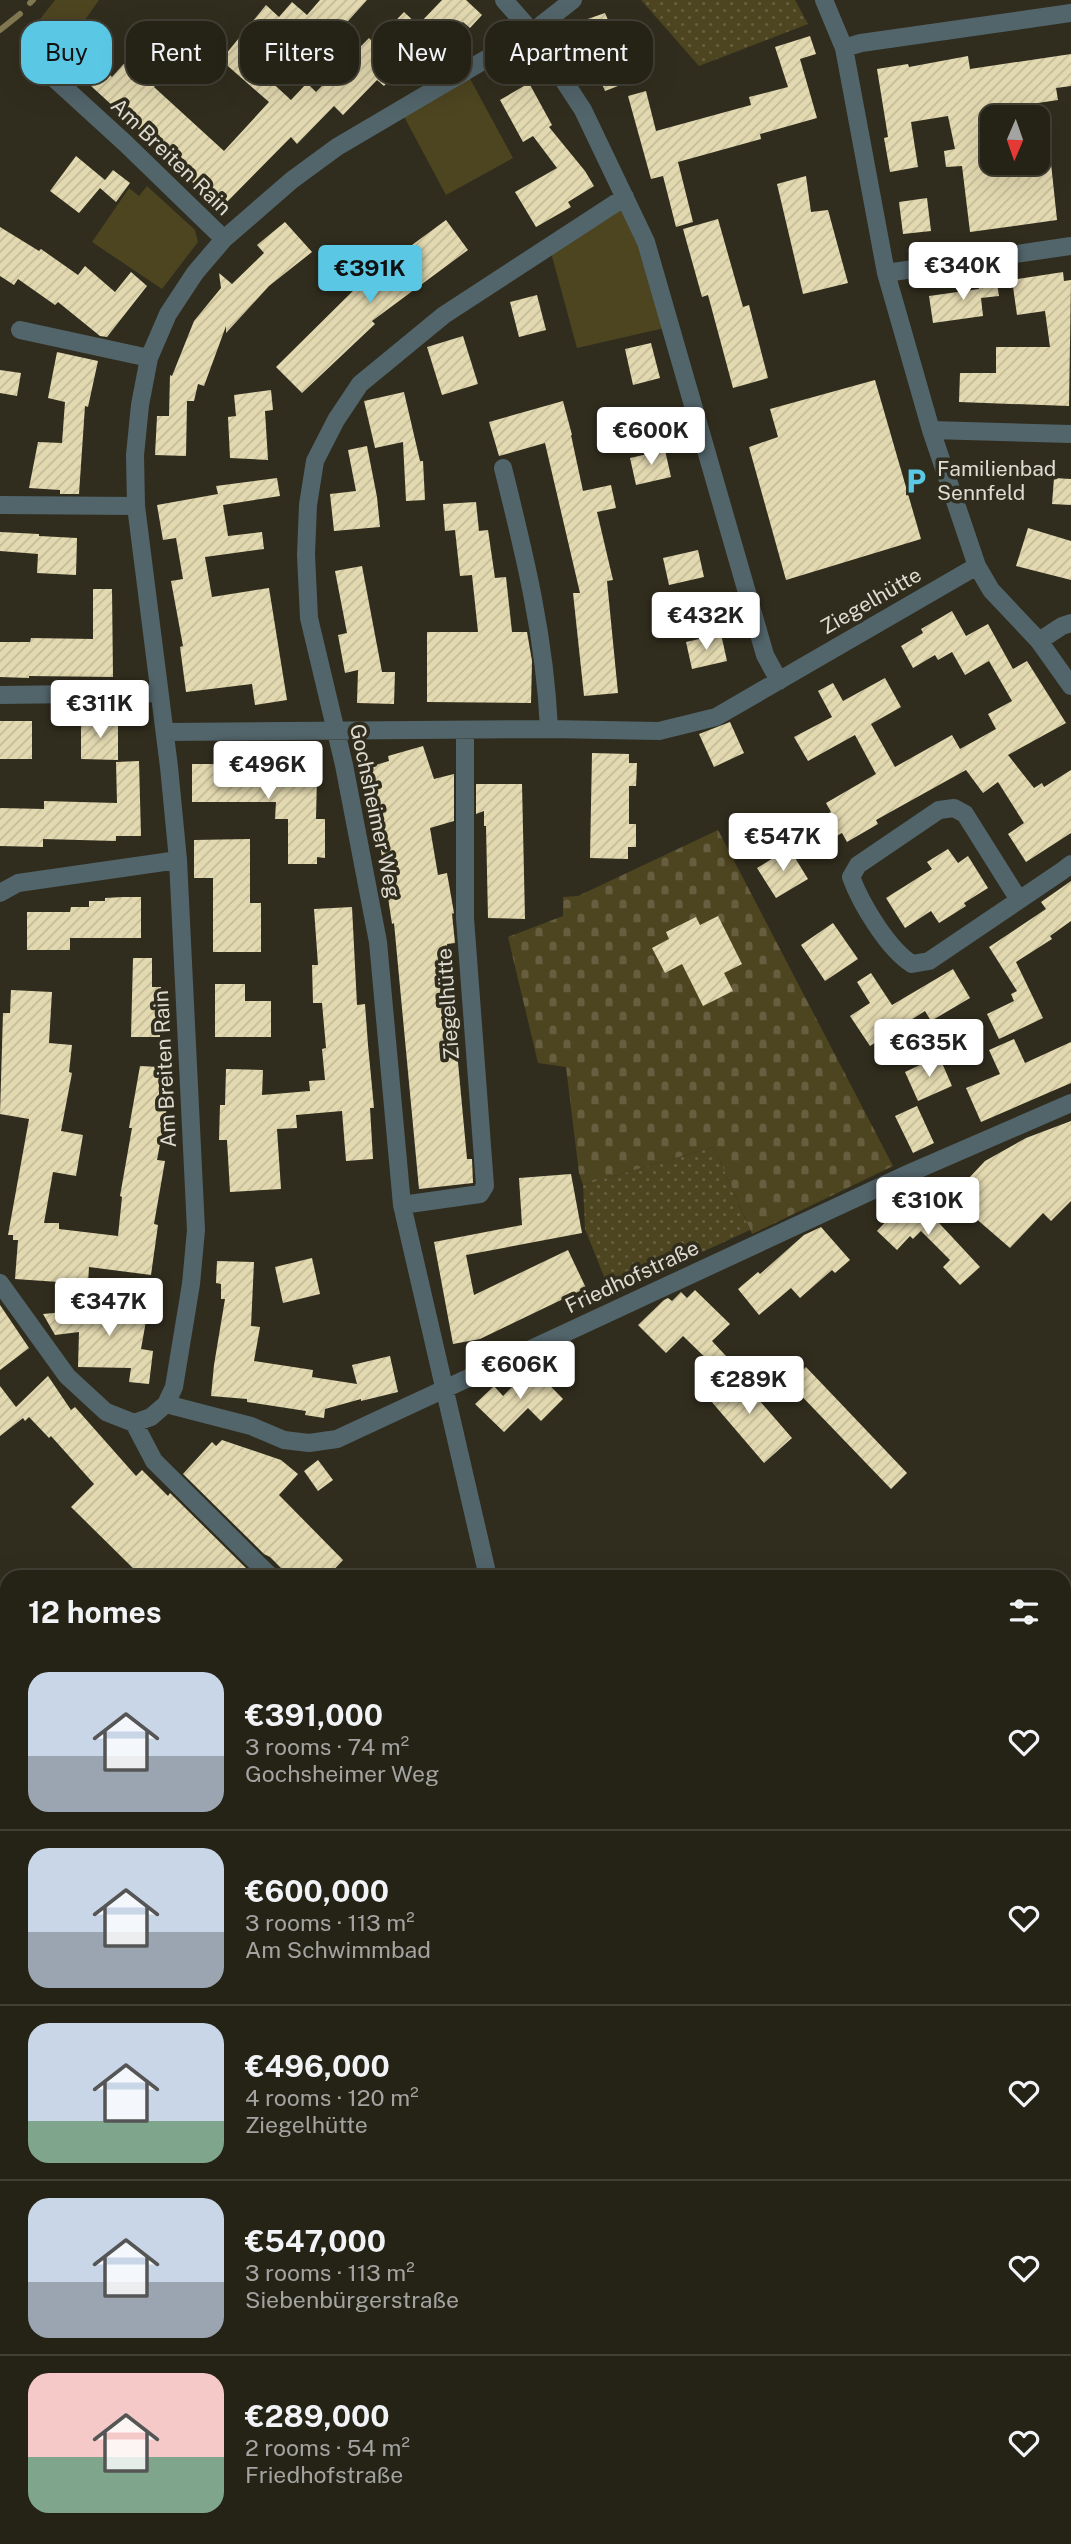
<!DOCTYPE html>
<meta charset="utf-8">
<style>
:root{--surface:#252216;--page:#312f23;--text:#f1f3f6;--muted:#a3a4a1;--line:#423f35;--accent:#5ac8e5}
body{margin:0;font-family:"Public Sans",sans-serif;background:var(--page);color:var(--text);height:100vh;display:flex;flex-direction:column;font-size:26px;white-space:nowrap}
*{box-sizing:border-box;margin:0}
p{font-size:23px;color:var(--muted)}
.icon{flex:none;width:38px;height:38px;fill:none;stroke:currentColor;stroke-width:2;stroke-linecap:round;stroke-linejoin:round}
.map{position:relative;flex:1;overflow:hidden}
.side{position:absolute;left:0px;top:1570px;width:1071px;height:975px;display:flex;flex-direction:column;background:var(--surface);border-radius:21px 21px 0 0;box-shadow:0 7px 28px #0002,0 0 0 2px var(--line)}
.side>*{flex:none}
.banner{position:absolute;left:21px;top:21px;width:700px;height:63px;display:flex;gap:14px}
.needle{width:46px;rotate:182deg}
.tools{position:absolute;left:980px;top:105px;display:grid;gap:14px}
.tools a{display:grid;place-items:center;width:70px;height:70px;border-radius:14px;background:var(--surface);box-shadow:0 7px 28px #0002,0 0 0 2px var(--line);font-size:35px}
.price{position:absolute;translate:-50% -60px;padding:0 16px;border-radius:7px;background:#fff;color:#222;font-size:23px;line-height:46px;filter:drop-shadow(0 2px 4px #0008)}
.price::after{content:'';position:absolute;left:50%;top:42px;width:21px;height:16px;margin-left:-10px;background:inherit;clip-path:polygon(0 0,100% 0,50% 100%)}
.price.on{background:var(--accent);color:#111}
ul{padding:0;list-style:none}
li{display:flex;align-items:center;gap:21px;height:175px;padding:0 28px}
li+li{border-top:2px solid var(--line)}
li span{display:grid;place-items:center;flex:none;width:196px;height:140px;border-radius:21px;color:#555}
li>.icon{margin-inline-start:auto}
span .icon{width:84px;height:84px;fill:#fffc;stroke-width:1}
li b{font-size:30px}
h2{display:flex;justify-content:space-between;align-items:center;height:84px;padding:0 28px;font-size:30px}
.chip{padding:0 24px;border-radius:21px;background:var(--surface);box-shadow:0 7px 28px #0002,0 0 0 2px var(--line);font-size:24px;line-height:63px}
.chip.on{background:var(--accent);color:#111}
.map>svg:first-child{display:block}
.green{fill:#4d4420}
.cemetery{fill:url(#cemetery-stones)}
.park{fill:url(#park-dots)}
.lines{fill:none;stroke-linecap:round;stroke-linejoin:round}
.stream{stroke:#817751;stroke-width:6}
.building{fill:url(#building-hatch)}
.minor{stroke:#52656b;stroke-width:18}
.labels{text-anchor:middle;stroke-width:7;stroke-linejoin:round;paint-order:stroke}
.street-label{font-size:21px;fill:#dedbd1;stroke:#312d1e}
.poi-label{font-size:21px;fill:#dedbd1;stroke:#312d1e;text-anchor:start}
</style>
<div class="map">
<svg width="1071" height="2544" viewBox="0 0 1071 2544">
<defs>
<pattern id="cemetery-stones" width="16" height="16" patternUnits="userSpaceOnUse" patternTransform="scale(1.75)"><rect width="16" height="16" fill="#4d4420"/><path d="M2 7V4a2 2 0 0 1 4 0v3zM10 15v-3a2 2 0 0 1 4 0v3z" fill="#665e3f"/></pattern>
<pattern id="park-dots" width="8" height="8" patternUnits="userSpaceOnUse" patternTransform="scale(1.75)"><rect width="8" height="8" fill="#4d4420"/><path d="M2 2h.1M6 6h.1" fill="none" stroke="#665e3f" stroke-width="1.8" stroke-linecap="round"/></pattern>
<pattern id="building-hatch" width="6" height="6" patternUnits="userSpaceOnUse" patternTransform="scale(1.75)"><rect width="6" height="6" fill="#e3d9b0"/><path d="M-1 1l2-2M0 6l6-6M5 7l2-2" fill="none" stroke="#c3bb99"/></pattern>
</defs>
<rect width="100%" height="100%" fill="#312d1e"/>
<!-- green -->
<path class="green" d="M55,0H99L56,61L37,23Z
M468,75L513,158L446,195L401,111Z
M147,186L195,230L198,242L162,289L92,242L129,188L139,196Z
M624,201L669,327L577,348L550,249Z"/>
<!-- cemetery -->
<path class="cemetery" d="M718,830L893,1166L752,1234L714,1147L583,1185L579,1173L566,1067L538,1063L508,937L563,916V897L578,896Z"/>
<!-- park -->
<path class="park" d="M641,0H795L808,24L699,66Z
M714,1147L750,1230L611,1294L585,1229L583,1185Z"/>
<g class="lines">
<!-- stream -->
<path class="stream" d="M30,3L33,0
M0,30L20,14
M0,2447L7,2469
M29,2538L31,2544"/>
</g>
<!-- building -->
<path class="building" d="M320,0H367L340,30L333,23L325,32L316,24L267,78L291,100L307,83L316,92L369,38L374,43L404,12L418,25L442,0H466L482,15L470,28L463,22L429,59L418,49L384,86L377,80L343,115L334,106L297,144L291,137L221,208L179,170L181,168L80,76L94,60L112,77L130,57L133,59L157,32L183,56L154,87L224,151L269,102L221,60L266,5L279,17L292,2L307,15Z
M605,13L634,80L605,91L576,23Z
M810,36L816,54L800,59L817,118L760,134L761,139L678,162L693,222L676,227L663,176L651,179L628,96L646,91L656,131L751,105L749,97L788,87L775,47Z
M1071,54V86L1056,88L1058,100L1005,108L1007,117H992V163H1051L1057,220L970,232L962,166L946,167L944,151L955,149L948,116L911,122L918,167L890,172L884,138L888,137L877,69L908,64L909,67L968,56L970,69Z
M529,83L552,125L549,127L585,171L594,186L568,202L571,207L536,227L515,192L557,168L533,136L523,142L500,100Z
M76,156L105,180L113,170L130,183L116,202L100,188L79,213L50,191Z
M806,176L811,212L828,210L848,283L803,294L777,184Z
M927,198L931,231L903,234L899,202Z
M718,219L743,307L749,305L768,378L733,388L708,295L702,297L683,229Z
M446,220L468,250L372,321L375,324L302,393L276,367L363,281Z
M285,222L312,252L269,286L226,333V326L204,386L198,384L194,401H187L186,456L155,455L157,416H169L170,375L172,376L194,321L221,288L219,273L232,284L264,253L257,245Z
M0,227L39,251L41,249L78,275L85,266L115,292L131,272L147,286L107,337L100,336L58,302L55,305L18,279L14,285L0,276Z
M1063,272L1064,281L1071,280L1069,406L959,402L960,373H996V347H1050L1045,311L1017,315L1012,280Z
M996,277L999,296L981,298L983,316L933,323L929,296L979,289L978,279Z
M537,295L546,330L519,337L510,302Z
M463,336L478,384L442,395L427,347Z
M651,343L660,378L633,385L625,349Z
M57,352L98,361L88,407L85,406L79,494H60V490L29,488L38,442L62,443L65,402L48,398Z
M0,370L21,373L17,396L0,393Z
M875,380L921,539L786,580L749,447L778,437L770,409Z
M271,390L273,410L265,411L268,460L230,458L228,417L236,416L234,395Z
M404,392L420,461H423L425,500L406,501L403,442L375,448L364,401Z
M563,401L572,435H571L583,491L611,485L616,508L597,512L613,580L607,581L618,693L584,696L573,593H580L545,443L499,456L489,422Z
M367,446L377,497L380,527L334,531L330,494L356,491L348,450Z
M665,450L671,477L636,485L630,458Z
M277,478L280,496L223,505L228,536L262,532L264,549L205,557L212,597L269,588L287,700L255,705L252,684L186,692L180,647L183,646L171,581L183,579L176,538L163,540L157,505L218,494L216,486Z
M1054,478L1071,479V505L1052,504Z
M476,502L479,531L488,530L495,578L506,577L512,632H527L532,661L531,703L427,702V632H478L472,575L460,576L455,530L445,531L443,504Z
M1028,528L1071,541V580L1016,566Z
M0,532L39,534V536L77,538L76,575L37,573L38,554L0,551Z
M698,550L704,577L669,585L663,558Z
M362,566L382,672H395L394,704L357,703L358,670L345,673L338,635L347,633L335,571Z
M93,589H112L113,677L29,676V678L0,677V642H30L31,638L93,639Z
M952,611L966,636L988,624L1013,669L1027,661L1066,723L1008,755L1034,788L1042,783L1044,787L1071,770V833L1026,862L1008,834L1024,823L998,782L983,793L966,770L876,820L878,824L847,842L842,833L811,850L799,829L831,812L826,803L876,774L855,735L808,761L794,737L832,717L818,691L833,683L843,701L885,678L901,707L871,724L895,767L952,735L960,749L996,729L988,714L1012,701L989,661L965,675L952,652L938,660L935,655L913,668L901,646L923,633L921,629Z
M721,634L727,661L692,669L686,642Z
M0,721H32V759H0Z
M81,721H118V760L81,759Z
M730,722L744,753L714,767L699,734Z
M423,746L434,779L454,774V821L430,828L438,875L447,873L454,913L452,914L455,943L447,944L467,1159H472L473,1183L419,1189L394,923L392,924L380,844L359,780L372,775L369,767L389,761L388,756Z
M592,753L629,754V763H637L636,786H629V824H636V847H628V859L590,858Z
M139,761L141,836H116V841L43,839V847L0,846V808L44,809V801L117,803L116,762Z
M256,761H276V776H317L316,819H325V858L317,857V864H288V819H275L276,802H192V764H256Z
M476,784H522L525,919L488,918L486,826H484V811L476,814Z
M250,839V903H261V952H213V878H194V840Z
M789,848L808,879L776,898L757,868Z
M948,849L958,863L968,856L988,888L964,903L966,906L939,923L931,911L905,928L886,898L932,869L927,862Z
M1071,881V921L1050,936L1052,939L1016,962L1043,1018L999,1039L987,1014L1014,1001L1011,994L1017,991L989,947L1046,909L1041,902Z
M123,897H141V938H70V950H27V912H70L71,907H89V901H105V898Z
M352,907L357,1005L365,1004L368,1045L374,1108H370L373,1159L346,1161L342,1111L296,1115L297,1128L277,1129L281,1189L230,1192L227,1140H219L220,1105H225L226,1069L263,1070L262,1095L310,1091L309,1081L325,1080L322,1049L326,1048L322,1003H313L312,965H318L314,909Z
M718,916L742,964L724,973L733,991L703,1006L682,964L665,973L652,948L669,939L666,932L696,917L700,925Z
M833,923L858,959L825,981L801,945Z
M133,958H152V987H161L160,1037H131Z
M953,969L970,998L931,1021L925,1011L870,1046L850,1016L870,1003L857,982L871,973L892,1005Z
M215,984H245V1001H271V1037H215Z
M11,990L52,992L49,1043L72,1045L69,1072L72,1073L61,1131L83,1135L76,1176L53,1172L44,1223H59V1229L118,1236L122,1197L120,1196L132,1128H129L140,1066L159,1067V1095L169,1097L157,1160L165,1161L154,1224L158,1225L151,1275L89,1267L88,1284L15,1279L18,1240H13V1235H8L29,1119L0,1114L3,1013H10Z
M1014,1039L1025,1063L1071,1042V1083L981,1122L966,1088L1000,1074L989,1050Z
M939,1056L952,1086L918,1101L905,1072Z
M917,1106L934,1143L913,1153L895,1116Z
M1071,1121V1201L1051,1221L1043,1213L1010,1248L951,1197L985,1161L1026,1138Z
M571,1174L582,1233L466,1255L474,1295L568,1250L586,1288L480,1339L453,1344L434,1242L522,1225L519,1178Z
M912,1194L980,1267L960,1285L943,1267L950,1260L921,1231L913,1239L910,1236L897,1250L877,1231Z
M821,1227L850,1260L835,1273L832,1270L800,1298L791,1288L759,1315L738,1289L758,1272L760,1274L804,1235Z
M312,1258L320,1294L283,1303L275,1267Z
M217,1261L254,1262L251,1326L260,1327L254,1361L313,1370L312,1377L357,1384L352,1365L390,1356L398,1392L361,1401V1399L325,1409L324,1418L305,1415L306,1411L247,1402V1399L211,1396L214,1365L225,1299H221V1284L216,1283Z
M695,1290L730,1324L712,1341L726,1356L715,1367L683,1336L666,1353L638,1325L664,1300L668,1298L672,1301L681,1292L687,1298Z
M149,1304L141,1349L153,1351L149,1384L129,1382L131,1368L78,1367L79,1332L55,1335L43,1314Z
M0,1305L29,1348L0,1370Z
M532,1367L563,1399L541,1421L528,1408L504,1432L475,1404L494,1386L503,1396Z
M806,1367L907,1473L891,1489L789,1383Z
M733,1370L792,1438L764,1463L705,1394Z
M48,1376L71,1410L75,1407L136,1476L142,1470L168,1496L170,1493L248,1570L242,1577H142L71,1507L94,1484L51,1436L49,1438L29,1417L25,1421L23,1418L0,1436V1386L16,1407Z
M222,1440L281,1460L298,1474L279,1495L343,1560L327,1577H290L270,1557L264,1554L183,1474L212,1442L216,1446Z
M318,1460L333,1480L318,1491L304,1471Z"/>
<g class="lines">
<!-- minor -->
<path class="minor" d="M504,0L532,32L583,110L646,242L765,655L779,681
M824,0L844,48L886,273L931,430L977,566L991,590L1039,641L1071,686
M844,48L861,43L1071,13
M56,80L125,143L224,239
M886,273L1071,246
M20,330L149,358
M931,430L1071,434
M503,468C525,556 545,638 549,729
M0,505L136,506
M1039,641L1062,626L1071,623
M0,695L159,693
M165,732L549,729L659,731L716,717L977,566
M0,893L18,883L178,860
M1019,900L965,814L954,808L939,810L858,865L851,877C861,904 888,949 912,964L929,961L1062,871L1071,864
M402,1205L480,1194L485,1186L465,918V730
M0,1283L67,1376L106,1412L134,1423L154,1461L271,1577
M166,1404L251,1426L284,1440L309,1443L337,1439L912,1172L1071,1103
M134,1423L151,1417L166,1404L174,1387L191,1284L196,1230L178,860L169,767L136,506L135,455L140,405L149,358L168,314L195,273L224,239L292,180L337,147L532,32L573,0
M488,1577L402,1205L378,942L344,765L309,618L306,555L308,505L315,461L336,420L360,384L444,315L625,197
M0,1613L7,1617
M1064,1846L1071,1841
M1064,2014L1071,2024
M0,2093L7,2091
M1064,2423L1071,2425"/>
</g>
<!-- icons -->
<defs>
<g id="parking-bare" transform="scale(2.1)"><path d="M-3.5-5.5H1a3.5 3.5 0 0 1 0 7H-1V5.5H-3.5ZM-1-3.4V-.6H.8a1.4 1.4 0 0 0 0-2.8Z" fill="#5ac8e5" stroke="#312d1e" stroke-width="2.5" paint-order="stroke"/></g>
</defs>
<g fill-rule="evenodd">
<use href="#parking-bare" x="916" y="481"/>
</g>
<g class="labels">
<!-- street labels -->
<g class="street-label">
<text transform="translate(171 157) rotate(44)" y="7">Am Breiten Rain</text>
<text transform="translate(871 601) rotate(-30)" y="7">Ziegelhütte</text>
<text transform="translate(375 811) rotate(78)" y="7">Gochsheimer Weg</text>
<text transform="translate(448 1004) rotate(-94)" y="7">Ziegelhütte</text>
<text transform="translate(165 1069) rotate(-93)" y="7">Am Breiten Rain</text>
<text transform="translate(632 1277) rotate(-25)" y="7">Friedhofstraße</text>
</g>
<!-- poi labels -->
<g class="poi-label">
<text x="937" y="476">Familienbad<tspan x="937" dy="24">Sennfeld</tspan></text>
</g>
</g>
</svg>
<div class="tools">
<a><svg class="needle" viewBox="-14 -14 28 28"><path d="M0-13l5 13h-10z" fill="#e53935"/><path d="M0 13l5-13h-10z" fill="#a3a4a1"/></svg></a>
</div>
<b class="price" style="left:963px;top:302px">€340K</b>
<b class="price on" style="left:370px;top:305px">€391K</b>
<b class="price" style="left:651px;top:467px">€600K</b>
<b class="price" style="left:706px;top:652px">€432K</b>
<b class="price" style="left:100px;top:740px">€311K</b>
<b class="price" style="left:268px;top:801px">€496K</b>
<b class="price" style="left:783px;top:873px">€547K</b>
<b class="price" style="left:929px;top:1079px">€635K</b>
<b class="price" style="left:928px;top:1237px">€310K</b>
<b class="price" style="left:109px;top:1338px">€347K</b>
<b class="price" style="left:520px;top:1401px">€606K</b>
<b class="price" style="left:749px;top:1416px">€289K</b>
<div class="banner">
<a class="chip on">Buy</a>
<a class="chip">Rent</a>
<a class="chip">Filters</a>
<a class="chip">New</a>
<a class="chip">Apartment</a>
</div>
<section class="side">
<h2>12 homes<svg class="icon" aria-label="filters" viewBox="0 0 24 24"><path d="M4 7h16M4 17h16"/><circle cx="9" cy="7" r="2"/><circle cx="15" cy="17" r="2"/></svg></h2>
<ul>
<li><span style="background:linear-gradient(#c9d6e8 60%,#9aa5b1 0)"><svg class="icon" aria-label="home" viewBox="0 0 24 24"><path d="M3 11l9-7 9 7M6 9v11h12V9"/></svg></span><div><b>€391,000</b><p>3 rooms · 74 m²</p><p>Gochsheimer Weg</p></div><svg class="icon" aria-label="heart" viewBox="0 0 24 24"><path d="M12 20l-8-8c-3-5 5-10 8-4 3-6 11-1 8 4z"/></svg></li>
<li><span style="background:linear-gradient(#c9d6e8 60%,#9aa5b1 0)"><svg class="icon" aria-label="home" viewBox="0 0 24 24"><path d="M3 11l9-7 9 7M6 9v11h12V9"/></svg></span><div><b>€600,000</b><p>3 rooms · 113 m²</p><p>Am Schwimmbad</p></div><svg class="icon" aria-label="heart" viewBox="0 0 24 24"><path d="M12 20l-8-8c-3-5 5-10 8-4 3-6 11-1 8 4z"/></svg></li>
<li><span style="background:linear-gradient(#c9d6e8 70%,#7fa58c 0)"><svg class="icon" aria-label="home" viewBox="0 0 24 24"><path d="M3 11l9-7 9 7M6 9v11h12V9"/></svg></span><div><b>€496,000</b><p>4 rooms · 120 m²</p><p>Ziegelhütte</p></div><svg class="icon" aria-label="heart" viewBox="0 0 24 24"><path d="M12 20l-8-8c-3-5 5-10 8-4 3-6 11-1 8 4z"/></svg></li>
<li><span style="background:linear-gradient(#c9d6e8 60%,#9aa5b1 0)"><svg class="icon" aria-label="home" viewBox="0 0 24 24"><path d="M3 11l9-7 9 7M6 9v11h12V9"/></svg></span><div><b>€547,000</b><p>3 rooms · 113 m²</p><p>Siebenbürgerstraße</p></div><svg class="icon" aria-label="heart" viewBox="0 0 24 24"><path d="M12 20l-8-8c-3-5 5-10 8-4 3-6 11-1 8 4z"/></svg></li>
<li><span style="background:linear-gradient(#f6c9c9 60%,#7fa58c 0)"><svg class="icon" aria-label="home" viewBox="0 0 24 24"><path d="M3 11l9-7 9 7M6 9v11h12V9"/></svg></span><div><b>€289,000</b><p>2 rooms · 54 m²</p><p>Friedhofstraße</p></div><svg class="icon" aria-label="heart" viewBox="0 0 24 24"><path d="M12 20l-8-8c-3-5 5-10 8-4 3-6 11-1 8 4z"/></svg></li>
</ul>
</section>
</div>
